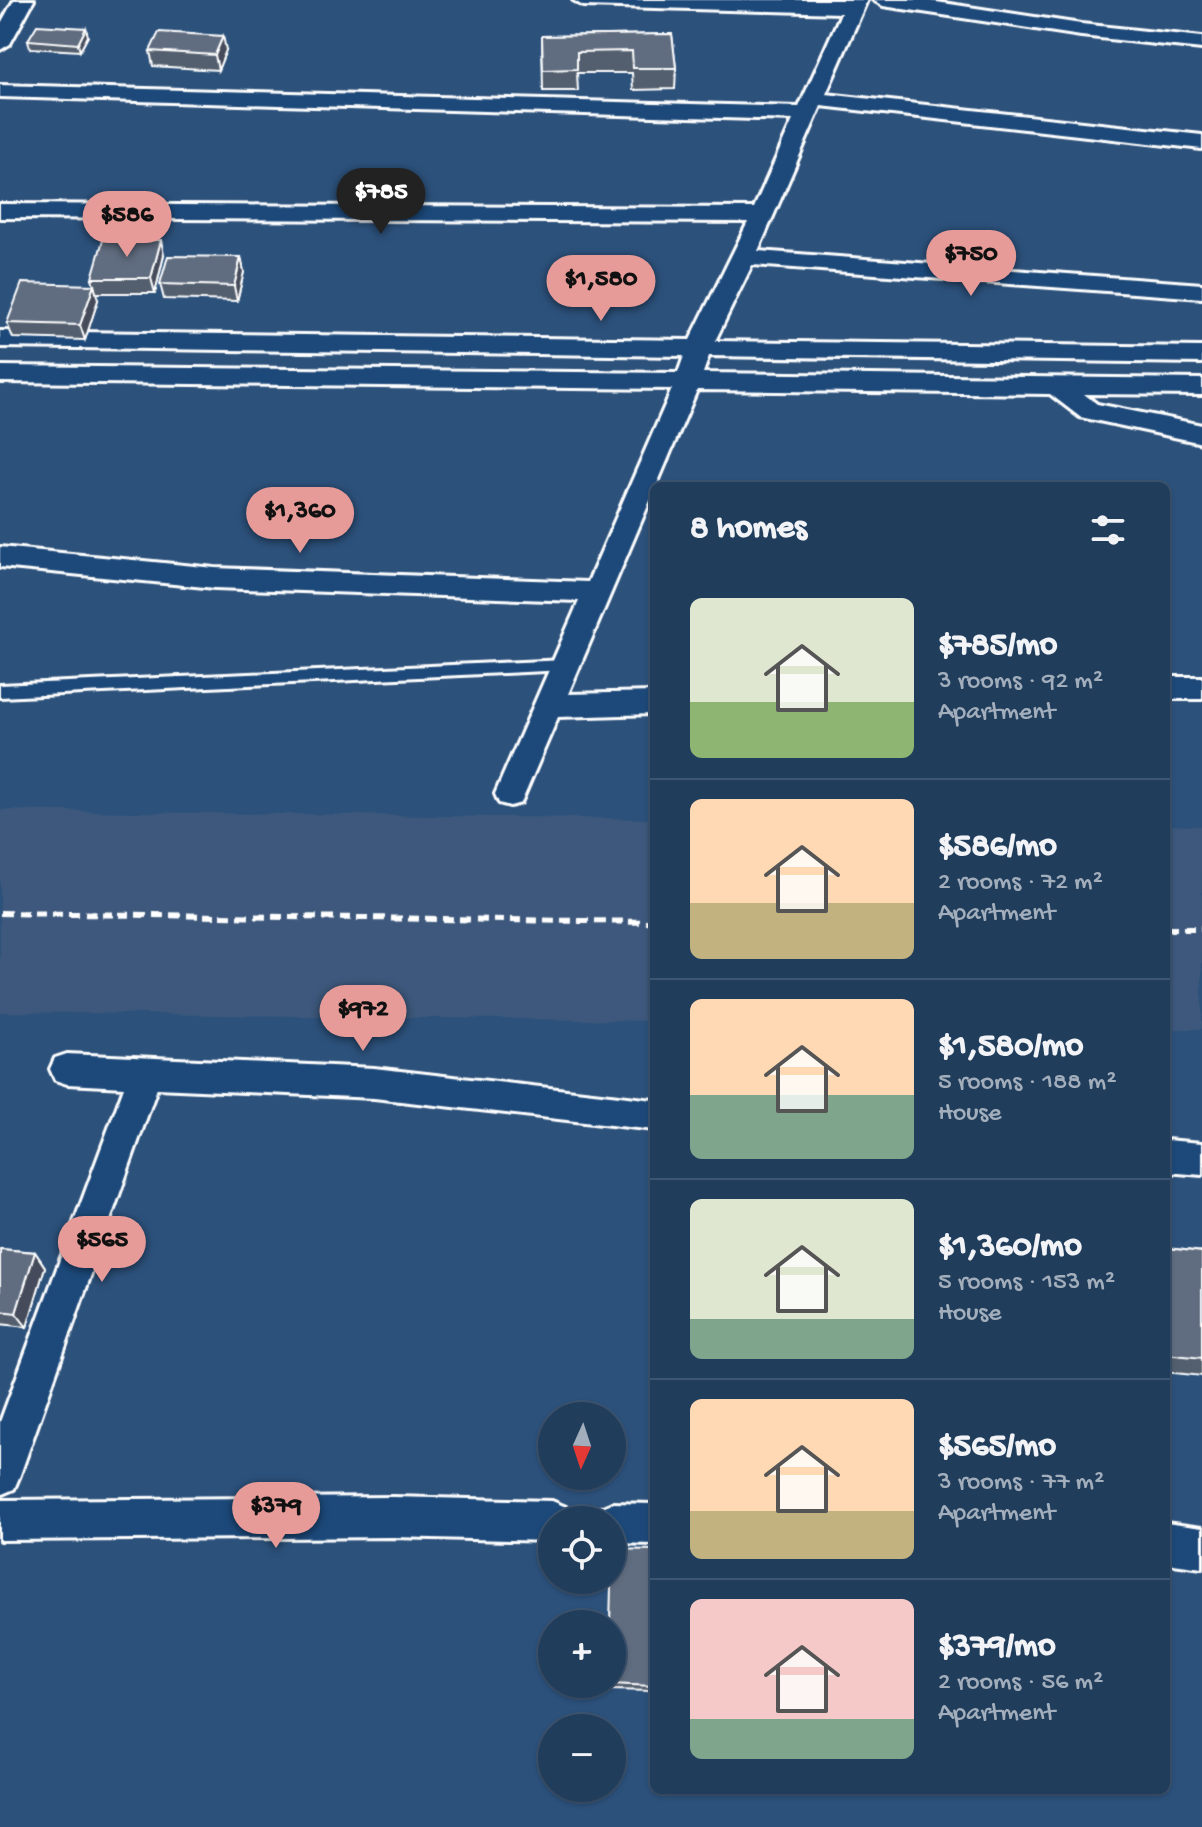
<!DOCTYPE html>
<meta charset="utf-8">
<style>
:root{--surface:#213d5c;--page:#2d4865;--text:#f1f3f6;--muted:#a2aebb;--line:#3e5672;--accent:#e69b98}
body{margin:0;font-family:"Gochi Hand",sans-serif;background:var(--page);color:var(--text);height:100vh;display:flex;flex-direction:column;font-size:30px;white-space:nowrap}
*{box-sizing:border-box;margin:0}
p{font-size:26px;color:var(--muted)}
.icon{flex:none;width:44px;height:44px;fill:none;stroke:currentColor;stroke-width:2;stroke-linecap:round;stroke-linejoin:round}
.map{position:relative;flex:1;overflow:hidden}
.panel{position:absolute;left:650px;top:482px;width:520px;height:1312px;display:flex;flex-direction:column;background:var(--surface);border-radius:12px;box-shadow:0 2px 6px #0004,0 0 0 2px var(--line)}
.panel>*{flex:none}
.needle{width:52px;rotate:183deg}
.fabs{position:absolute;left:538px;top:1402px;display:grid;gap:16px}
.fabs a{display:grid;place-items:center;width:88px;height:88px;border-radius:50%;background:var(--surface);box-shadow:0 2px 6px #0004,0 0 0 2px var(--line);font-size:40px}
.price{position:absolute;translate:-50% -68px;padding:0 18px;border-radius:28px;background:var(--accent);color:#111;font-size:26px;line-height:52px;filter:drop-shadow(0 2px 4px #0008)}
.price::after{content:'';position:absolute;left:50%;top:48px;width:24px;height:18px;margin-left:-12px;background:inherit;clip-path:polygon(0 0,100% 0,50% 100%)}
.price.selected{background:#222;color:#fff}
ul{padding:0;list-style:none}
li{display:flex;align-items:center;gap:24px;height:200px;padding:0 40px}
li+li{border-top:2px solid var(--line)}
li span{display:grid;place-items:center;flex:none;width:224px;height:160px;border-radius:12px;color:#555}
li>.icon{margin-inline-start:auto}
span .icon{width:96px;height:96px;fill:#fffc;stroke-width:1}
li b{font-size:34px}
h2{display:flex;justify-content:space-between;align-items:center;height:96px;padding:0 40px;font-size:34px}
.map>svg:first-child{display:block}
.built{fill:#3c597c}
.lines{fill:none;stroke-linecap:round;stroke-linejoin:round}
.service-casing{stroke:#fff;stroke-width:6}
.minor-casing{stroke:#fff;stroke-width:6}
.service{fill:#1f4a7a;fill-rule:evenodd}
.minor{fill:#1f4a7a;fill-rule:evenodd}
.rail{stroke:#fff;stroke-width:6;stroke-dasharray:11 6;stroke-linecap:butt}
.wall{fill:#535e6e;stroke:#fff;stroke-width:2}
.shaded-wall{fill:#444c5a;stroke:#fff;stroke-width:2}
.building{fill:#616d80;stroke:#fff;stroke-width:2}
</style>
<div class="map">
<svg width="1202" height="1827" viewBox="0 0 1202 1827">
<rect width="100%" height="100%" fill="#2c517b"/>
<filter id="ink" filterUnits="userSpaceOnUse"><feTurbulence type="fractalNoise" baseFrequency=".0125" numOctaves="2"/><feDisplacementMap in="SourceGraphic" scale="16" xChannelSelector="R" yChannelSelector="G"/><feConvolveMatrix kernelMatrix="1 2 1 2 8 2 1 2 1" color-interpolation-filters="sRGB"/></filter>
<g filter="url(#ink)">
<!-- built -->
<path class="built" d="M0,810L654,819V1021L0,1012Z
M1166,825L1202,826V1029H1166Z"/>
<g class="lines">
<!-- service casing -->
<g class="service-casing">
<path id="service" d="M566,660L573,665L566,670L0,697V685Z"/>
</g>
<!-- minor casing -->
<g class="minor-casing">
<path id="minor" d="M14,0H34L10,44L0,50V25Z
M573,0H867L826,94L1202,135V149L821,106L758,251L1202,284V298L752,265L715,341L1202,347V363L709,356L703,373L1202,379V395L1084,394L1097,404L1202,425V443L1080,417L1050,394L697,390L568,694L654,692V714L558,717L521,803L510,806L499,803L495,794L579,601L215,588L0,567V547L215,568L588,582L672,389L0,382V366L678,373L684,356L0,347V331L690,340L748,222L0,218V204L754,208L793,120L0,97V85L799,107L841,13L583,6Z
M873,0H923L1081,24L1202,37V49L1081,36L883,6Z
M1166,677H1202V699H1166Z
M67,1054L374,1068L654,1100V1130L374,1098L157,1088L20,1475L14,1489L0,1495V1422L124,1087L67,1084L55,1080L50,1069L55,1058Z
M1166,1140L1202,1143V1175L1166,1172Z
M393,1497L552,1501L566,1507L571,1520H552V1541L393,1537L0,1540V1500Z
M612,1503L654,1504V1544L612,1543V1520H593L598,1509Z
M1166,1523L1202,1528V1568L1166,1563Z"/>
</g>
<!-- service -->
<use href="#service" class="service"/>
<!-- minor -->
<use href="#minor" class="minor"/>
<!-- rail -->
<path class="rail" d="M0,913L654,922
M1166,929H1202"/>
</g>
<!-- wall -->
<path class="wall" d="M672,34L676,68L675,89L633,90L632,73H577L578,91H543L542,36Z
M88,36L80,51L30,48L28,40Z
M226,50L218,70L153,66L150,51Z
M164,255L155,293H96L92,278Z
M241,257L244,272L237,301L164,299L160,284Z
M98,300L85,340L13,338L7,323Z
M1166,1248L1202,1252V1376L1166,1372Z
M0,1249L35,1252L45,1267L27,1327L0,1324Z
M654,1550V1691L609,1690V1684Z"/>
<!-- shaded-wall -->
<path class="shaded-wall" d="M86,28L88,36L80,51L78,44Z
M223,36L226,50L218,70L215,55Z
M161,240L164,255L155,293L151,278Z
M241,257L244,272L237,301L234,286Z
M94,285L98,300L85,340L80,325Z
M35,1252L45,1267L27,1327L16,1313Z"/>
<!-- building -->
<path class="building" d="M37,25L86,28L78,44L28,40Z
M159,32L223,36L215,55L150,51Z
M672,34L676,68H633L632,51L577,52V69L543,70L542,36Z
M103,240H161L151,278H92Z
M168,256L241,257L234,286L160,284Z
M22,283L94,285L80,325L7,323Z
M1166,1248L1202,1252V1358L1166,1354Z
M0,1249L35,1252L16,1313L0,1311Z
M612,1549L654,1550V1686L609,1684H612V1624H610Z"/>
</g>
</svg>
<div class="fabs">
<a><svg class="needle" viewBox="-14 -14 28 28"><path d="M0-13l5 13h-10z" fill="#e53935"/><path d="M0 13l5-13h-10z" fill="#a2aebb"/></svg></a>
<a><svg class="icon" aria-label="locate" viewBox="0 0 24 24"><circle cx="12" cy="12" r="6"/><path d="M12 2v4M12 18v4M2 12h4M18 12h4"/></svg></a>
<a>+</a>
<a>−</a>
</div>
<b class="price selected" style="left:381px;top:236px">$785</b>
<b class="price" style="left:127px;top:259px">$586</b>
<b class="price" style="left:971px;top:298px">$750</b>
<b class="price" style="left:601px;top:323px">$1,580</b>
<b class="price" style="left:300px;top:555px">$1,360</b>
<b class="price" style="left:363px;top:1053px">$972</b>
<b class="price" style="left:102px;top:1284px">$565</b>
<b class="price" style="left:276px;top:1550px">$379</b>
<section class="panel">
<h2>8 homes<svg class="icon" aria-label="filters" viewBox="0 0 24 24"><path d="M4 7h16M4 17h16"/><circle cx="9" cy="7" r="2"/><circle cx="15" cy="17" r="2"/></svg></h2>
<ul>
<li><span style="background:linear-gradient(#dfe7d0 65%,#8fb573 0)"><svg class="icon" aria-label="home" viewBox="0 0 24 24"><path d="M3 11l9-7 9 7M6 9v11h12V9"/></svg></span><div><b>$785/mo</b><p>3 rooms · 92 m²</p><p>Apartment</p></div></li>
<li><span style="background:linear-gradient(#ffd9b3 65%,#c2b280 0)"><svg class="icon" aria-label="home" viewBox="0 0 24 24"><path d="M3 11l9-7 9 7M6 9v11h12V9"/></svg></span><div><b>$586/mo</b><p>2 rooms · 72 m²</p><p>Apartment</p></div></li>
<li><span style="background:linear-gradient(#ffd9b3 60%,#7fa58c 0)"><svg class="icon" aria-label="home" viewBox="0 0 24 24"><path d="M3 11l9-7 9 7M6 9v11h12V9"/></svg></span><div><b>$1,580/mo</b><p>5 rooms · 188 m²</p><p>House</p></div></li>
<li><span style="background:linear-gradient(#dfe7d0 75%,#7fa58c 0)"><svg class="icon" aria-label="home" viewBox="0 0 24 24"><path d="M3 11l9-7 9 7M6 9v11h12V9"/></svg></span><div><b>$1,360/mo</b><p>5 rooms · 153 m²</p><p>House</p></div></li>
<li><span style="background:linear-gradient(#ffd9b3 70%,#c2b280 0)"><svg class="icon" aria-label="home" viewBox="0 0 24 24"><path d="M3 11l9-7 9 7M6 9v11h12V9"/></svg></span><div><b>$565/mo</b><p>3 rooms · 77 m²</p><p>Apartment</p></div></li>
<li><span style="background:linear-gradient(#f6c9c9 75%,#7fa58c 0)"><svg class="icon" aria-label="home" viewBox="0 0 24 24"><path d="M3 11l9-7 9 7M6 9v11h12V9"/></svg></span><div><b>$379/mo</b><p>2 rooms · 56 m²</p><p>Apartment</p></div></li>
</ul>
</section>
</div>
